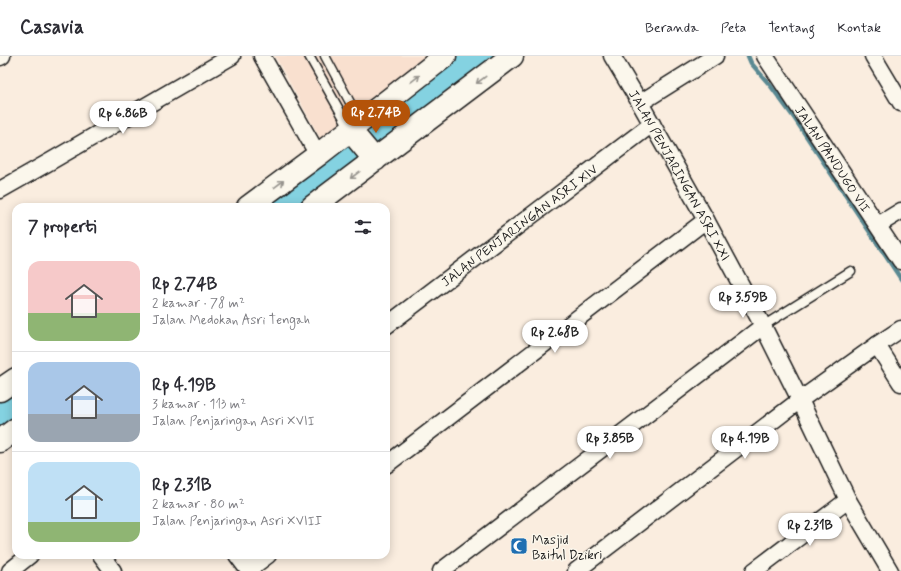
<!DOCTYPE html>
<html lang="id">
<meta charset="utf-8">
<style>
:root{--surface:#fff;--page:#f2f2f3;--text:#2b2b33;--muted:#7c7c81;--line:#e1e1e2;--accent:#b45309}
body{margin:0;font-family:Mynerve,sans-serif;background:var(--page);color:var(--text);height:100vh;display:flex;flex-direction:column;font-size:15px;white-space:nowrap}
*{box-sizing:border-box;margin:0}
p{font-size:13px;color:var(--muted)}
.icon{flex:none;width:22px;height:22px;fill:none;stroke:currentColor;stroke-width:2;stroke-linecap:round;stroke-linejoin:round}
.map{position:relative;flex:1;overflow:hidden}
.drawer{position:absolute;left:12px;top:147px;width:378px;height:356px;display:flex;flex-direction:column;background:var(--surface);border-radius:12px;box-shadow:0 2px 10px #0003}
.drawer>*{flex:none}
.price{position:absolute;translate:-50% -34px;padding:0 9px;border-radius:14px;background:#fff;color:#222;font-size:13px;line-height:26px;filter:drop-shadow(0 1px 2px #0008)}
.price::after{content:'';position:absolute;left:50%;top:24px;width:12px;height:9px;margin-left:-6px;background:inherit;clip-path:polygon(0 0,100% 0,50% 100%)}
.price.current{background:var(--accent);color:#fff}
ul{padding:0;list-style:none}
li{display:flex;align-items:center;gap:12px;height:100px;padding:0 16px}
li+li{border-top:1px solid var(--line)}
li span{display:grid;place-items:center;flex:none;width:112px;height:80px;border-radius:12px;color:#555}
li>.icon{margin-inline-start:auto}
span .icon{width:48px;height:48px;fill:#fffc;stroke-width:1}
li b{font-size:17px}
h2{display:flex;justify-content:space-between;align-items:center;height:48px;padding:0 16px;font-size:17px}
header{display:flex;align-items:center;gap:24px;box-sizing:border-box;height:56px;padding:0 20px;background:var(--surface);border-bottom:1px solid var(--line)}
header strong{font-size:19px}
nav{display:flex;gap:22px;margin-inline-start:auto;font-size:14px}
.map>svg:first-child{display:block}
.built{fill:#f9e0cf}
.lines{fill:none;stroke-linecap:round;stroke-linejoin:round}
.stream{stroke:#5a8992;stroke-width:4.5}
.river{stroke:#84d2e1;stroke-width:27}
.lane-casing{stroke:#1c1c1c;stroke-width:11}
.street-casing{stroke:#1c1c1c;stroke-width:19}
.secondary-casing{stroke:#1c1c1c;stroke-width:25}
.lane{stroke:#fbf7ec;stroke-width:8}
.street{stroke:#fbf7ec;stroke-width:16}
.secondary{stroke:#fbf7ec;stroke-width:22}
.oneway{stroke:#97948e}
.labels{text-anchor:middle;stroke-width:3;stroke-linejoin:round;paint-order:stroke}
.street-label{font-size:13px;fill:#1c1c1c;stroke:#fbf7ec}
.poi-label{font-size:13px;fill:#1c1c1c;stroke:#fbf7ec;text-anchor:start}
</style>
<header>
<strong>Casavia</strong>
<nav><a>Beranda</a><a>Peta</a><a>Tentang</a><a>Kontak</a></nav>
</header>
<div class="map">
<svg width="901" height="515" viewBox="0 0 901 515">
<rect width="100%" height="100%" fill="#faeddf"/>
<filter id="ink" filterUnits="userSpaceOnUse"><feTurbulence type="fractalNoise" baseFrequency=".025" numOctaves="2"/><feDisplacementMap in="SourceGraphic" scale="8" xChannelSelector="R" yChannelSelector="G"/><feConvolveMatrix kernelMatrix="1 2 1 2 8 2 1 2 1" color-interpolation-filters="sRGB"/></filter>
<g filter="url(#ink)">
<!-- built -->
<path class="built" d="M275,0H431L322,85Z"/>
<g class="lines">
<!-- stream -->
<path class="stream" d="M748,0L751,7L770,29L795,63L901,223"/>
<!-- river -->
<path class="river" d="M382,74L480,0
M280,151L352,96
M0,362L16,350"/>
<!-- lane casing -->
<g class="lane-casing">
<path id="lane" d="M309,0L350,73
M325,0L360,65
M763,270L851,215"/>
</g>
<!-- street casing -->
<g class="street-casing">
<g id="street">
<path d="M262,0L318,99"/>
<path id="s1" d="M612,0L640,47L706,164L763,270L800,344L848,444L890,515"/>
<path id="s2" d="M765,0L901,205"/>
<path d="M873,0L901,47"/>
<path d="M0,1L2,0"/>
<path d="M640,47L715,0"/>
<path d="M0,134L51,105L232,0"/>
<path d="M878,169L901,155"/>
<path id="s3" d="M386,270L652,68"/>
<path d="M877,289L901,327"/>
<path d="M386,409L706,164"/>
<path d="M101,499L113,515"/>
<path d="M237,499L249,515"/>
<path d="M248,514L268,499"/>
<path d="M10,515L30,499"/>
<path d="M441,515L763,270"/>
<path d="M576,515L800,344L877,289L901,273"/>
<path d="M754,515L848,444"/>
</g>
</g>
<!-- secondary casing -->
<g class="secondary-casing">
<path id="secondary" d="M350,74L375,104
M248,151L318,99L445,0
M312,151L512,0
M0,334L16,323
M0,385L16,373"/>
</g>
<!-- lane -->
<use href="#lane" class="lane"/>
<!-- street -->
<use href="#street" class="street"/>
<!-- secondary -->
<use href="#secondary" class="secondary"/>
</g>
<!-- one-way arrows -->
<defs><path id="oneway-shaft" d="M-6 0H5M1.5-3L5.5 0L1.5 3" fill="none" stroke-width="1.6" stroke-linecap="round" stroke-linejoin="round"/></defs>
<g class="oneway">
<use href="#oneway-shaft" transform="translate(415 23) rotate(-38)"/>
<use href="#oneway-shaft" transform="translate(481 24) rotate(143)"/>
<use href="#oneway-shaft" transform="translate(355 119) rotate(143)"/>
<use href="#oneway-shaft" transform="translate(279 128) rotate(-37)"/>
</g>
</g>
<!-- icons -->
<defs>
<g id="mosque-square" transform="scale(0.9)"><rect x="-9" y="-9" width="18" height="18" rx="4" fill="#1f6fb2" stroke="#fbf7ec"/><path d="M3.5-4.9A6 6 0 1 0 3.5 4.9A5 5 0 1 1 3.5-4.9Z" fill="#fff"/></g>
</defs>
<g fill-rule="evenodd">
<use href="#mosque-square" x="519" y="490"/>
</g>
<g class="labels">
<!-- street labels -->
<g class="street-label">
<text dy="5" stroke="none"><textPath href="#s2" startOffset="123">JALAN PANDUGO VII</textPath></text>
<text dy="5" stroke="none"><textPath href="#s1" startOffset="137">JALAN PENJARINGAN ASRI XXI</textPath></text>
<text dy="5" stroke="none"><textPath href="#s3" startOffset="167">JALAN PENJARINGAN ASRI XIV</textPath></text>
</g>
<!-- poi labels -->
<g class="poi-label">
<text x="532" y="488">Masjid<tspan x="532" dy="15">Baitul Dzikri</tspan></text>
</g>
</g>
</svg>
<b class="price current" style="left:376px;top:78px">Rp 2.74B</b>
<b class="price" style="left:123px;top:79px">Rp 6.86B</b>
<b class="price" style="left:743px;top:263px">Rp 3.59B</b>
<b class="price" style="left:555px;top:298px">Rp 2.68B</b>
<b class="price" style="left:610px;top:404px">Rp 3.85B</b>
<b class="price" style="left:745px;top:404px">Rp 4.19B</b>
<b class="price" style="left:810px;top:491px">Rp 2.31B</b>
<section class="drawer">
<h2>7 properti<svg class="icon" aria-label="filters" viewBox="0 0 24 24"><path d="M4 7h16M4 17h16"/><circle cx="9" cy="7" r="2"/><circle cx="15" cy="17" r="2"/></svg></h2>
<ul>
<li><span style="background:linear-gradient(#f6c9c9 65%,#8fb573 0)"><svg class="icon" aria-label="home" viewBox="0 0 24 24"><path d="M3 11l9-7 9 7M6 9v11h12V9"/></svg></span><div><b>Rp 2.74B</b><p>2 kamar · 78 m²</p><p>Jalan Medokan Asri Tengah</p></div></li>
<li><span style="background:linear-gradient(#a9c7e8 65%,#9aa5b1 0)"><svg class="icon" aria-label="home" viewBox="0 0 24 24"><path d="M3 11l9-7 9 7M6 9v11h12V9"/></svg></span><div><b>Rp 4.19B</b><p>3 kamar · 113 m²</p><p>Jalan Penjaringan Asri XVII</p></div></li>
<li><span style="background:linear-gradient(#bfe0f5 75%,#8fb573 0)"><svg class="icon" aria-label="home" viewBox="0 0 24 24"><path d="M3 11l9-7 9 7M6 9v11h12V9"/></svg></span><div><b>Rp 2.31B</b><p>2 kamar · 80 m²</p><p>Jalan Penjaringan Asri XVIII</p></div></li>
</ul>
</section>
</div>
